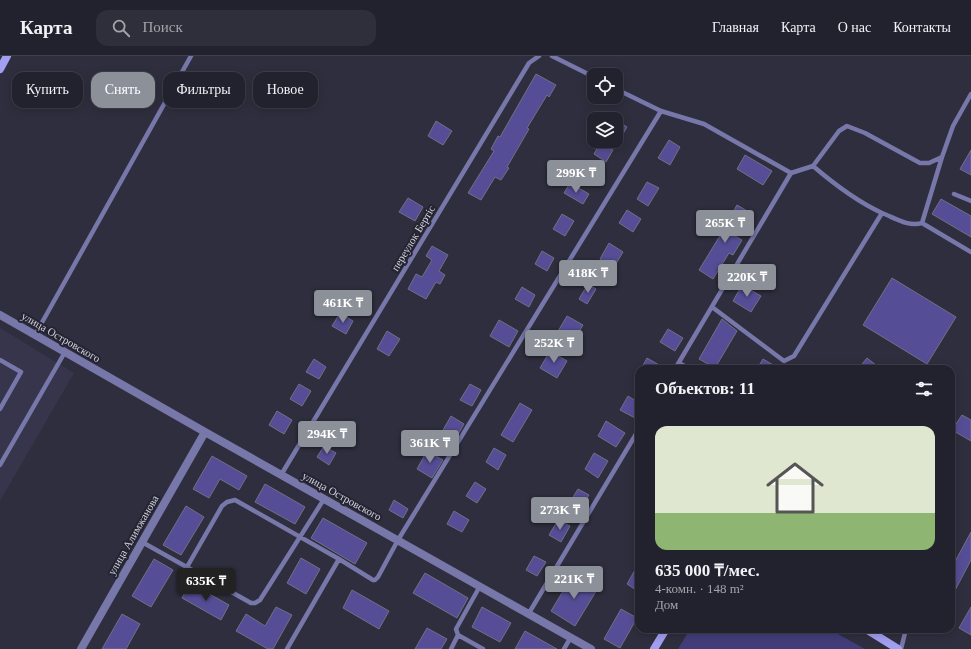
<!DOCTYPE html>
<html lang="ru">
<meta charset="utf-8">
<style>
:root{--surface:#22222e;--page:#2e2f3a;--text:#f1f3f6;--muted:#a2a4aa;--line:#3f3f4a;--accent:#8c9099}
body{margin:0;font-family:Georgia,serif;background:var(--page);color:var(--text);height:100vh;display:flex;flex-direction:column;font-size:15px;white-space:nowrap}
*{box-sizing:border-box;margin:0}
p{font-size:13px;color:var(--muted)}
.icon{flex:none;width:22px;height:22px;fill:none;stroke:currentColor;stroke-width:2;stroke-linecap:round;stroke-linejoin:round}
.map{position:relative;flex:1;overflow:hidden}
.panel{position:absolute;left:635px;top:309px;width:320px;height:268px;display:flex;flex-direction:column;background:var(--surface);border-radius:12px;box-shadow:0 2px 10px #0003,0 0 0 1px var(--line)}
.panel>*{flex:none}
.top-card{position:absolute;left:12px;top:16px;width:380px;height:36px;display:flex;gap:8px}
.controls{position:absolute;left:587px;top:12px;display:grid;gap:8px}
.controls a{display:grid;place-items:center;width:36px;height:36px;border-radius:8px;background:var(--surface);box-shadow:0 2px 10px #0003,0 0 0 1px var(--line);font-size:20px}
.price{position:absolute;translate:-50% -34px;padding:0 9px;border-radius:4px;background:var(--accent);color:#fff;font-size:13px;line-height:26px;filter:drop-shadow(0 1px 2px #0008)}
.price::after{content:'';position:absolute;left:50%;top:24px;width:12px;height:9px;margin-left:-6px;background:inherit;clip-path:polygon(0 0,100% 0,50% 100%)}
.price.current{background:#222;color:#fff}
ul{padding:0;list-style:none}
li{display:grid;align-content:center;gap:8px;height:212px;padding:0 20px}
li+li{border-top:1px solid var(--line)}
li span{display:grid;place-items:center;height:124px;border-radius:12px;color:#555}
li>.icon{margin-inline-start:auto}
span .icon{width:72px;height:72px;fill:#fffc;stroke-width:1}
li b{font-size:17px}
h2{display:flex;justify-content:space-between;align-items:center;height:48px;padding:0 20px;font-size:17px}
.pill{padding:0 14px;border-radius:12px;background:var(--surface);box-shadow:0 2px 10px #0003,0 0 0 1px var(--line);font-size:14px;line-height:36px}
.pill.current{background:var(--accent);color:#fff}
header{display:flex;align-items:center;gap:24px;box-sizing:border-box;height:56px;padding:0 20px;background:var(--surface);border-bottom:1px solid var(--line)}
header strong{font-size:19px}
nav{display:flex;gap:22px;margin-inline-start:auto;font-size:14px}
.search{width:280px;height:36px;background:var(--page);display:flex;align-items:center;gap:10px;box-sizing:border-box;padding:0 14px;border-radius:12px;color:var(--muted);font-size:15px}
.map>svg:first-child{display:block}
.built{fill:#36354b}
.green{fill:#423d78}
.building{fill:#554e96;stroke:#707083}
.lines{fill:none;stroke-linecap:round;stroke-linejoin:round}
.lane{stroke:#7877aa;stroke-width:4.5}
.street{stroke:#7877aa;stroke-width:8}
.secondary{stroke:#a29ef0;stroke-width:8}
.labels{text-anchor:middle;stroke-width:4;stroke-linejoin:round;paint-order:stroke}
.street-label{font-size:11px;fill:#d1d1dc;stroke:#242433}
</style>
<header>
<strong>Карта</strong>
<div class="search"><svg class="icon" aria-label="search" viewBox="0 0 24 24"><circle cx="10" cy="10" r="6"/><path d="M15 15l6 6"/></svg>Поиск</div>
<nav><a>Главная</a><a>Карта</a><a>О нас</a><a>Контакты</a></nav>
</header>
<div class="map">
<svg width="971" height="593" viewBox="0 0 971 593">
<rect width="100%" height="100%" fill="#2e2e3e"/>
<!-- built -->
<path class="built" d="M0,272L74,317L0,445Z"/>
<!-- green -->
<path class="green" d="M690,573H829L865,593H678Z"/>
<!-- building -->
<path class="building" d="M536,18L556,29L549,41L547,39L527,72L529,73L507,111L509,112L501,124L495,121L481,144L468,137L494,95L491,93L498,80L500,81Z
M616,64L627,71L621,81L616,78Z
M436,65L452,75L443,89L428,80Z
M669,84L680,91L670,109L658,102Z
M600,87L613,94L606,106L594,98Z
M971,94V119L960,113Z
M745,99L772,115L763,129L737,113Z
M647,126L659,132L648,150L637,143Z
M570,127L589,138L583,148L564,137Z
M408,142L423,151L415,165L399,156Z
M941,143L971,160V181L932,158Z
M737,149L749,156L735,180L742,184L733,199L729,197L713,223L699,214L729,165H728Z
M627,154L641,163L633,176L619,167Z
M562,158L574,165L565,180L553,173Z
M609,187L623,196L614,211L600,203Z
M432,190L448,199L439,215L445,219L440,228L436,226L426,243L408,233L416,218L422,221L432,204L426,200Z
M542,195L554,202L547,215L535,208Z
M892,222L956,261L927,308L863,269Z
M588,228L596,233L587,248L579,243Z
M742,229L761,240L751,256L733,245Z
M522,231L535,239L529,251L515,243Z
M340,257L353,265L346,278L332,270Z
M567,260L583,269L573,286L557,277Z
M722,263L737,275L715,312L699,303Z
M499,264L518,275L509,291L490,280Z
M668,273L683,282L675,295L660,286Z
M387,275L400,283L389,300L377,293Z
M550,295L567,305L557,322L540,312Z
M647,302L666,313H641Z
M867,302L881,313H858Z
M314,303L326,311L319,323L306,316Z
M763,303L780,313H757Z
M299,328L311,335L302,350L290,343Z
M470,328L481,334L472,350L460,344Z
M628,340L639,347V355L635,362L620,354Z
M520,347L532,354L513,386L501,379Z
M277,355L292,364L284,378L269,369Z
M962,359L971,364V385L952,374Z
M451,360L464,368L456,382L443,374Z
M606,365L625,377L616,391L598,380Z
M324,390L336,397L329,409L317,401Z
M494,392L506,399L498,414L486,406Z
M427,395L443,404L432,422L417,413Z
M594,397L608,405L598,422L585,413Z
M212,400L247,420L239,434L220,423L209,442L193,433Z
M475,426L486,433L477,447L466,440Z
M265,428L305,451L295,468L255,446Z
M578,433L589,439L581,452L570,446Z
M394,444L408,453L403,462L389,454Z
M186,450L204,461L181,499L163,489Z
M454,455L469,464L462,476L447,468Z
M323,462L367,487L355,508L311,482Z
M558,464L570,470L561,486L549,479Z
M971,476V504L951,542V513Z
M534,500L546,506L537,520L526,514Z
M301,502L320,513L306,538L287,527Z
M154,503L173,514L151,551L132,540Z
M639,507V536L627,528Z
M425,517L468,542L457,562L413,537Z
M574,517L598,532L575,570L551,555Z
M190,527L229,549L221,564L182,542Z
M352,534L389,555L379,573L343,552Z
M276,551L292,559L273,593H268L236,575L246,558L265,570Z
M482,551L511,567L500,586L472,571Z
M971,551V579L959,572Z
M621,553L637,562L620,592L604,583Z
M122,558L140,568L126,593H102Z
M427,572L447,583L441,593H415Z
M525,575L557,593H515Z"/>
<g class="lines">
<!-- lane -->
<path class="lane" d="M552,0L594,21
M616,33L661,55L704,68L791,117L813,110L839,75L847,70L865,77L920,107H929L942,101L953,70L971,38
M813,110C834,128 856,145 882,157
M954,138L971,145
M922,167L971,196
M712,251L784,305L794,300L882,157C895,162 908,171 922,167L942,101
M35,279L191,0
M0,304L21,316L0,353
M679,307L690,313
M675,313L791,117
M0,409L65,296
M281,419L529,7L539,0
M142,486L251,547H255L260,544L324,443
M187,511L222,450L227,446L235,444L339,503
M480,530L456,573L458,579L483,593
M529,557L639,373
M287,593L339,503L373,524H375L378,521L398,484L661,55
M451,593L458,579
M564,593L571,581
M901,593L906,573"/>
<!-- street -->
<path class="street" d="M0,259L205,376L591,593
M81,593L205,376"/>
<!-- secondary -->
<path class="secondary" d="M0,13L7,0
M866,573L898,593
M654,593L666,573"/>
</g>
<g class="labels">
<!-- street labels -->
<g class="street-label">
<text transform="translate(413 182) rotate(-59)" y="4">переулок Бертіс</text>
<text transform="translate(61 281) rotate(30)" y="4">улица Островского</text>
<text transform="translate(342 440) rotate(29)" y="4">улица Островского</text>
<text transform="translate(133 479) rotate(-60)" y="4">улица Алимжанова</text>
</g>
</g>
</svg>
<div class="controls">
<a><svg class="icon" aria-label="locate" viewBox="0 0 24 24"><circle cx="12" cy="12" r="6"/><path d="M12 2v4M12 18v4M2 12h4M18 12h4"/></svg></a>
<a><svg class="icon" aria-label="layers" viewBox="0 0 24 24"><path d="M12 4l9 5-9 5-9-5zM3 14l9 5 9-5"/></svg></a>
</div>
<b class="price" style="left:576px;top:138px">299K ₸</b>
<b class="price" style="left:725px;top:188px">265K ₸</b>
<b class="price" style="left:588px;top:238px">418K ₸</b>
<b class="price" style="left:747px;top:242px">220K ₸</b>
<b class="price" style="left:343px;top:268px">461K ₸</b>
<b class="price" style="left:554px;top:308px">252K ₸</b>
<b class="price" style="left:327px;top:399px">294K ₸</b>
<b class="price" style="left:430px;top:408px">361K ₸</b>
<b class="price" style="left:560px;top:475px">273K ₸</b>
<b class="price" style="left:574px;top:544px">221K ₸</b>
<b class="price current" style="left:206px;top:546px">635K ₸</b>
<div class="top-card">
<a class="pill">Купить</a>
<a class="pill current">Снять</a>
<a class="pill">Фильтры</a>
<a class="pill">Новое</a>
</div>
<section class="panel">
<h2>Объектов: 11<svg class="icon" aria-label="filters" viewBox="0 0 24 24"><path d="M4 7h16M4 17h16"/><circle cx="9" cy="7" r="2"/><circle cx="15" cy="17" r="2"/></svg></h2>
<ul>
<li><span style="background:linear-gradient(#dfe7d0 70%,#8fb573 0)"><svg class="icon" aria-label="home" viewBox="0 0 24 24"><path d="M3 11l9-7 9 7M6 9v11h12V9"/></svg></span><div><b>635 000 ₸/мес.</b><p>4-комн. · 148 m²</p><p>Дом</p></div></li>
</ul>
</section>
</div>
